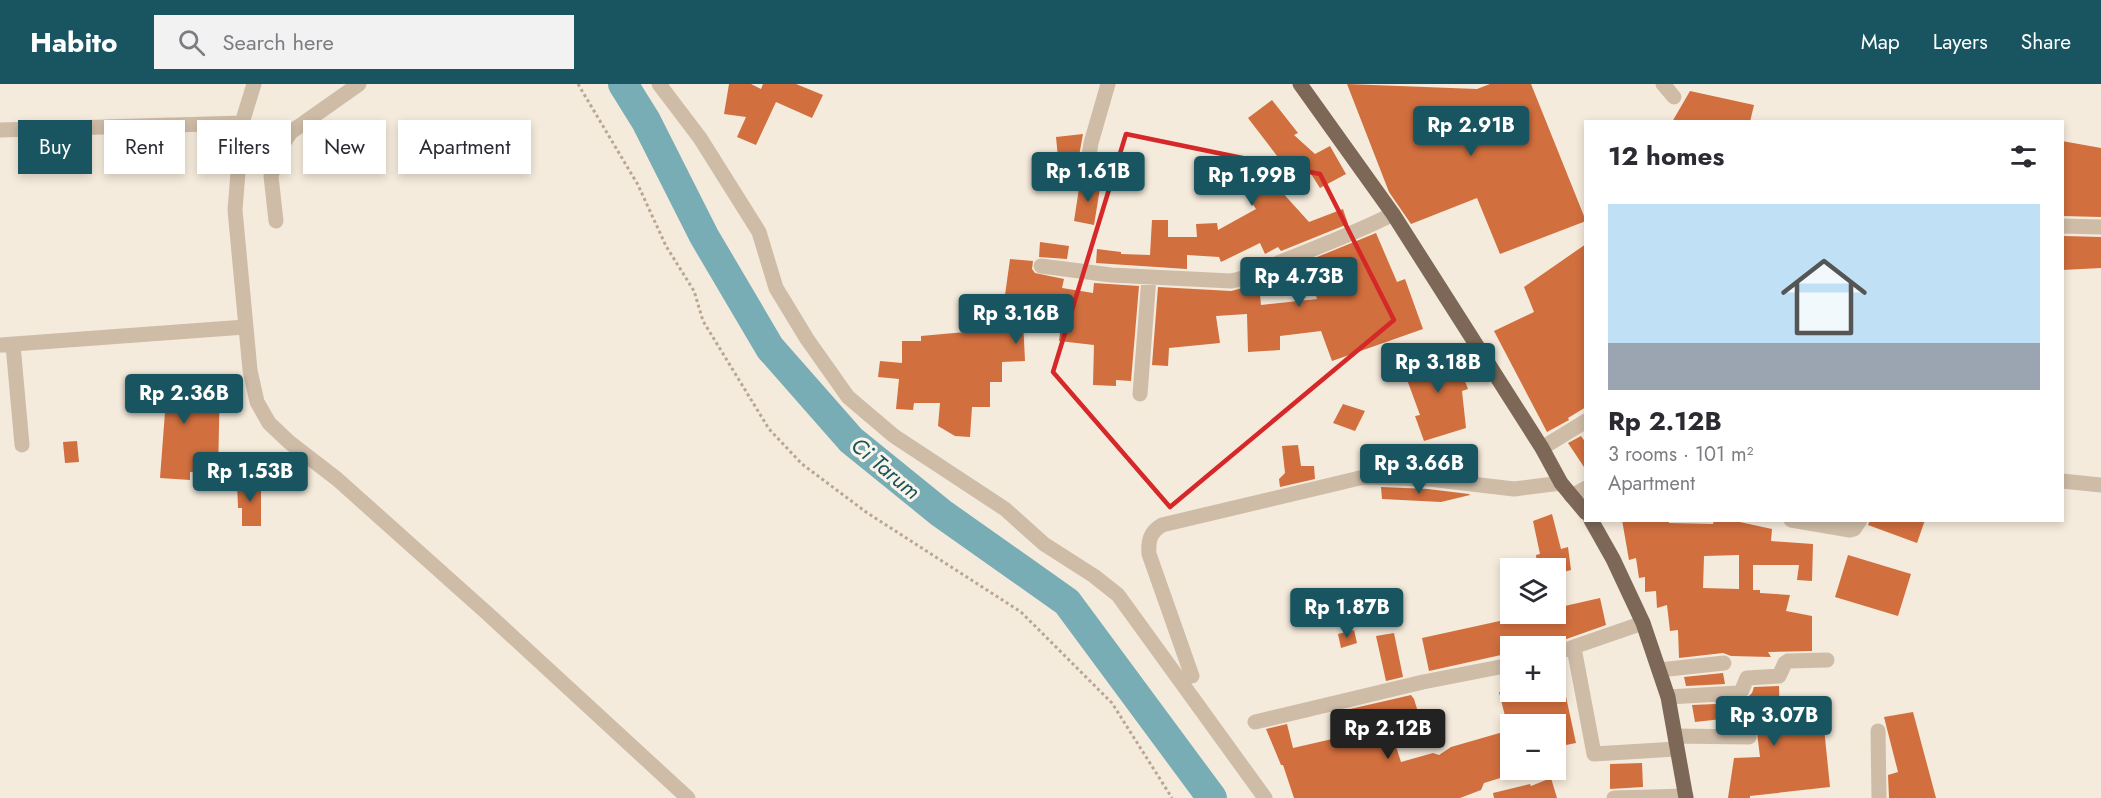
<!DOCTYPE html>
<meta charset="utf-8">
<style>
:root{--surface:#fff;--page:#f2f2f3;--text:#2b2b33;--muted:#7c7c81;--line:#e1e1e2;--accent:#195560}
body{margin:0;font-family:Jost,sans-serif;background:var(--page);color:var(--text);height:100vh;display:flex;flex-direction:column;font-size:22px;white-space:nowrap}
*{box-sizing:border-box;margin:0}
p{font-size:20px;color:var(--muted)}
.icon{flex:none;width:33px;height:33px;fill:none;stroke:currentColor;stroke-width:2;stroke-linecap:round;stroke-linejoin:round}
.map{position:relative;flex:1;overflow:hidden}
.drawer{position:absolute;left:1584px;top:36px;width:480px;height:402px;display:flex;flex-direction:column;background:var(--surface);border-radius:0px;box-shadow:0 3px 9px #0003}
.drawer>*{flex:none}
.hud{position:absolute;left:18px;top:36px;width:570px;height:54px;display:flex;gap:12px}
.buttons{position:absolute;left:1500px;top:474px;display:grid;gap:12px}
.buttons a{display:grid;place-items:center;width:66px;height:66px;border-radius:0px;background:var(--surface);box-shadow:0 3px 9px #0003;font-size:30px}
.price{position:absolute;translate:-50% -51px;padding:0 14px;border-radius:6px;background:var(--accent);color:#fff;font-size:20px;line-height:39px;filter:drop-shadow(0 2px 3px #0008)}
.price::after{content:'';position:absolute;left:50%;top:36px;width:18px;height:14px;margin-left:-9px;background:inherit;clip-path:polygon(0 0,100% 0,50% 100%)}
.price.on{background:#222;color:#fff}
ul{padding:0;list-style:none}
li{display:grid;align-content:center;gap:12px;height:318px;padding:0 24px}
li+li{border-top:2px solid var(--line)}
li span{display:grid;place-items:center;height:186px;border-radius:0px;color:#555}
li>.icon{margin-inline-start:auto}
span .icon{width:108px;height:108px;fill:#fffc;stroke-width:1}
li b{font-size:26px}
h2{display:flex;justify-content:space-between;align-items:center;height:72px;padding:0 24px;font-size:26px}
.tag{padding:0 21px;border-radius:0px;background:var(--surface);box-shadow:0 3px 9px #0003;font-size:21px;line-height:54px}
.tag.on{background:var(--accent);color:#fff}
header{display:flex;align-items:center;gap:36px;box-sizing:border-box;height:84px;padding:0 30px;background:var(--accent);color:#fff}
header strong{font-size:28px}
nav{display:flex;gap:33px;margin-inline-start:auto;font-size:21px}
.search{width:420px;height:54px;background:var(--page);display:flex;align-items:center;gap:15px;box-sizing:border-box;padding:0 21px;border-radius:0px;color:var(--muted);font-size:22px}
.map>svg:first-child{display:block}
.lines{fill:none;stroke-linecap:round;stroke-linejoin:round}
.river{stroke:#78adb5;stroke-width:30}
.building{fill:#d16f3e;fill-rule:evenodd}
.path{stroke:#baa691;stroke-width:3;stroke-dasharray:3 3;stroke-linecap:butt}
.minor{stroke:#cebca7;stroke-width:15}
.major{stroke:#7d6858;stroke-width:15}
.marked{fill:none;stroke:#d62828;stroke-width:4.5;stroke-linejoin:round}
.labels{text-anchor:middle;stroke-width:6;stroke-linejoin:round;paint-order:stroke}
.water-label{font-size:22px;font-style:italic;fill:#195560;stroke:#fbf5e9}
</style>
<header>
<strong>Habito</strong>
<div class="search"><svg class="icon" aria-label="search" viewBox="0 0 24 24"><circle cx="10" cy="10" r="6"/><path d="M15 15l6 6"/></svg>Search here</div>
<nav><a>Map</a><a>Layers</a><a>Share</a></nav>
</header>
<div class="map">
<svg width="2101" height="714" viewBox="0 0 2101 714">
<rect width="100%" height="100%" fill="#f5ebdc"/>
<g class="lines">
<!-- river -->
<path class="river" d="M623,0L646,37L704,152L770,264L851,356L941,429L1067,518L1212,714"/>
</g>
<!-- building -->
<path class="building" d="M729,0H751L761,5L763,0H796L823,11L812,34L776,18L756,61L737,53L746,33L724,30Z
M1347,0L1477,5L1490,0H1531L1586,137L1500,170L1477,114L1411,140L1389,108Z
M1690,7L1754,21L1750,38H1672Z
M1272,16L1298,49L1294,51L1315,70L1330,62L1346,90L1320,104L1311,90L1281,107L1309,138L1343,125L1348,140L1281,167L1278,163L1265,170L1260,159L1221,178L1219,173L1187,171V185L1096,179L1097,165L1121,168V170L1150,171L1152,136H1168V153H1197L1196,140L1217,139L1218,146L1256,125L1244,107L1284,81L1248,34Z
M1083,50L1079,72L1058,74L1056,53Z
M2062,57L2101,64V133L2062,132Z
M1093,97L1101,98L1094,141L1074,137L1080,98L1085,101Z
M1376,149L1397,198L1405,195L1423,245L1332,277L1321,247L1280,252V266L1248,268L1247,230L1216,232L1220,259L1169,264L1168,282L1152,281L1158,203L1231,207L1259,200L1261,221L1317,215L1305,178Z
M2064,152L2101,153V184L2062,186Z
M1040,158L1069,162L1067,175L1039,173Z
M1586,160V323L1568,334L1569,336L1547,348L1494,247L1534,228L1524,203Z
M1010,175L1033,177L1032,185L1035,189L1064,195L1062,204L1093,209L1094,199L1139,202L1131,297L1116,296V302L1093,301L1094,261L1059,257L1061,241L1023,236L1025,277L1002,278V298H990V323H972L970,353L955,352L938,342L940,319H914L913,326L896,325L899,295L878,293L880,277L902,279V257H921V252L976,247H1000Z
M1452,264L1468,305L1462,307L1466,344L1424,357L1415,332L1420,331L1402,282Z
M194,293L220,295L218,390L190,388V396L160,394L165,328H139V321H132L131,295L165,294V309L193,310Z
M1343,320L1365,327L1355,347L1333,339Z
M1581,352L1586,359V386L1568,359Z
M77,357L79,378L65,379L63,358Z
M1298,361L1301,382H1314L1315,395L1280,403L1279,395L1285,389L1282,362Z
M1464,379L1466,390L1399,384Z
M237,399H261V442H242V424H238Z
M1381,403L1428,405L1469,410L1470,411L1441,418L1382,415Z
M1552,430L1561,465L1568,463L1571,486L1556,490V484H1537L1536,471L1540,470L1533,437Z
M1622,436H1669V439L1713,440L1714,436L1735,437L1772,445L1771,457L1813,460L1812,497L1797,496L1799,481H1753V506H1760V509L1790,511L1786,527L1812,532V567L1768,568L1771,573L1731,572L1723,569L1679,574L1678,546L1670,547L1667,521L1657,524L1656,507L1645,508V493L1639,494L1636,474L1629,476ZM1739,471V505L1703,504L1704,472Z
M1870,436H1925L1917,459L1868,441Z
M1848,471L1911,490L1898,532L1835,513Z
M1600,514L1606,541L1558,558L1538,562H1510V569L1429,587L1422,554L1532,530H1556V524Z
M1354,546L1357,559L1341,564L1338,550Z
M1394,549L1403,593L1386,597L1376,552Z
M1723,589L1725,600L1686,602L1684,593Z
M1779,602L1780,639L1823,634L1830,703L1750,712V714H1728L1734,674L1760,673L1756,640L1750,641L1749,632L1695,638L1692,621L1739,619L1748,613L1752,609L1754,603Z
M1499,608H1565L1576,659L1556,663V640H1507Z
M1411,611L1414,615L1422,641L1392,650L1401,678L1433,669L1439,671L1451,663L1510,646V691L1484,699L1481,706L1460,714H1294L1283,681H1281L1266,645L1287,640L1293,664L1354,650L1346,626Z
M1913,628L1936,714H1889L1888,691L1898,688L1884,633Z
M1642,679L1643,703L1610,705V680Z
M1551,694L1557,714H1494L1493,709L1530,700L1531,702Z"/>
<g class="lines">
<!-- path -->
<path class="path" d="M578,0L638,101L666,162L694,207L703,237L769,345L802,380L866,428L1021,528L1112,619L1172,714"/>
<!-- minor -->
<path class="minor" d="M254,0L242,39L235,126L250,286L257,318L269,339L289,358L337,395L488,530L688,714
M659,0L700,54L759,148L776,204L807,255L848,313L894,352L1005,425L1044,460L1094,492L1118,511L1265,714
M1663,0L1674,13
M0,46L242,39
M1086,91L1091,59L1108,0
M276,137L271,92L280,64L291,48L359,0
M2062,142L2101,143
M1041,182L1111,191L1231,197C1249,194 1262,185 1278,179C1317,163 1356,149 1393,130
M0,261L245,243
M13,261L22,361
M1140,310L1149,193
M1542,364L1586,337
M2062,397L2101,401
M1571,412L1586,404
M1791,436L1850,446L1854,445L1860,436
M1574,564L1594,670L1676,665
M1556,569L1643,539
M1659,586L1724,579
M1192,592L1149,470C1148,457 1150,448 1162,441L1364,393L1429,395L1514,405L1561,399
M1668,613L1738,609L1742,606L1747,594L1779,592L1785,579L1788,577L1827,576
M1255,638L1423,598L1510,581
M1878,647L1879,714
M1676,652L1749,653
M1614,714L1686,712"/>
<!-- major -->
<path class="major" d="M1300,0L1393,130L1542,364L1561,399L1586,429
M1591,436L1613,475L1643,539L1668,613L1686,714"/>
</g>
<!-- marked area -->
<path class="marked" d="M1126,50L1320,90L1394,236L1170,423L1053,288Z"/>
<g class="labels">
<!-- water labels -->
<g class="water-label">
<text transform="translate(886 384) rotate(40)" y="8">Ci Tarum</text>
</g>
</g>
</svg>
<div class="buttons">
<a><svg class="icon" aria-label="layers" viewBox="0 0 24 24"><path d="M12 4l9 5-9 5-9-5zM3 14l9 5 9-5"/></svg></a>
<a>+</a>
<a>−</a>
</div>
<b class="price" style="left:1471px;top:73px">Rp 2.91B</b>
<b class="price" style="left:1088px;top:119px">Rp 1.61B</b>
<b class="price" style="left:1252px;top:123px">Rp 1.99B</b>
<b class="price" style="left:1299px;top:224px">Rp 4.73B</b>
<b class="price" style="left:1016px;top:261px">Rp 3.16B</b>
<b class="price" style="left:1438px;top:310px">Rp 3.18B</b>
<b class="price" style="left:184px;top:341px">Rp 2.36B</b>
<b class="price" style="left:1419px;top:411px">Rp 3.66B</b>
<b class="price" style="left:250px;top:419px">Rp 1.53B</b>
<b class="price" style="left:1347px;top:555px">Rp 1.87B</b>
<b class="price" style="left:1774px;top:663px">Rp 3.07B</b>
<b class="price on" style="left:1388px;top:676px">Rp 2.12B</b>
<div class="hud">
<a class="tag on">Buy</a>
<a class="tag">Rent</a>
<a class="tag">Filters</a>
<a class="tag">New</a>
<a class="tag">Apartment</a>
</div>
<section class="drawer">
<h2>12 homes<svg class="icon" aria-label="filters" viewBox="0 0 24 24"><path d="M4 7h16M4 17h16"/><circle cx="9" cy="7" r="2"/><circle cx="15" cy="17" r="2"/></svg></h2>
<ul>
<li><span style="background:linear-gradient(#bfe0f5 75%,#9aa5b1 0)"><svg class="icon" aria-label="home" viewBox="0 0 24 24"><path d="M3 11l9-7 9 7M6 9v11h12V9"/></svg></span><div><b>Rp 2.12B</b><p>3 rooms · 101 m²</p><p>Apartment</p></div></li>
</ul>
</section>
</div>
